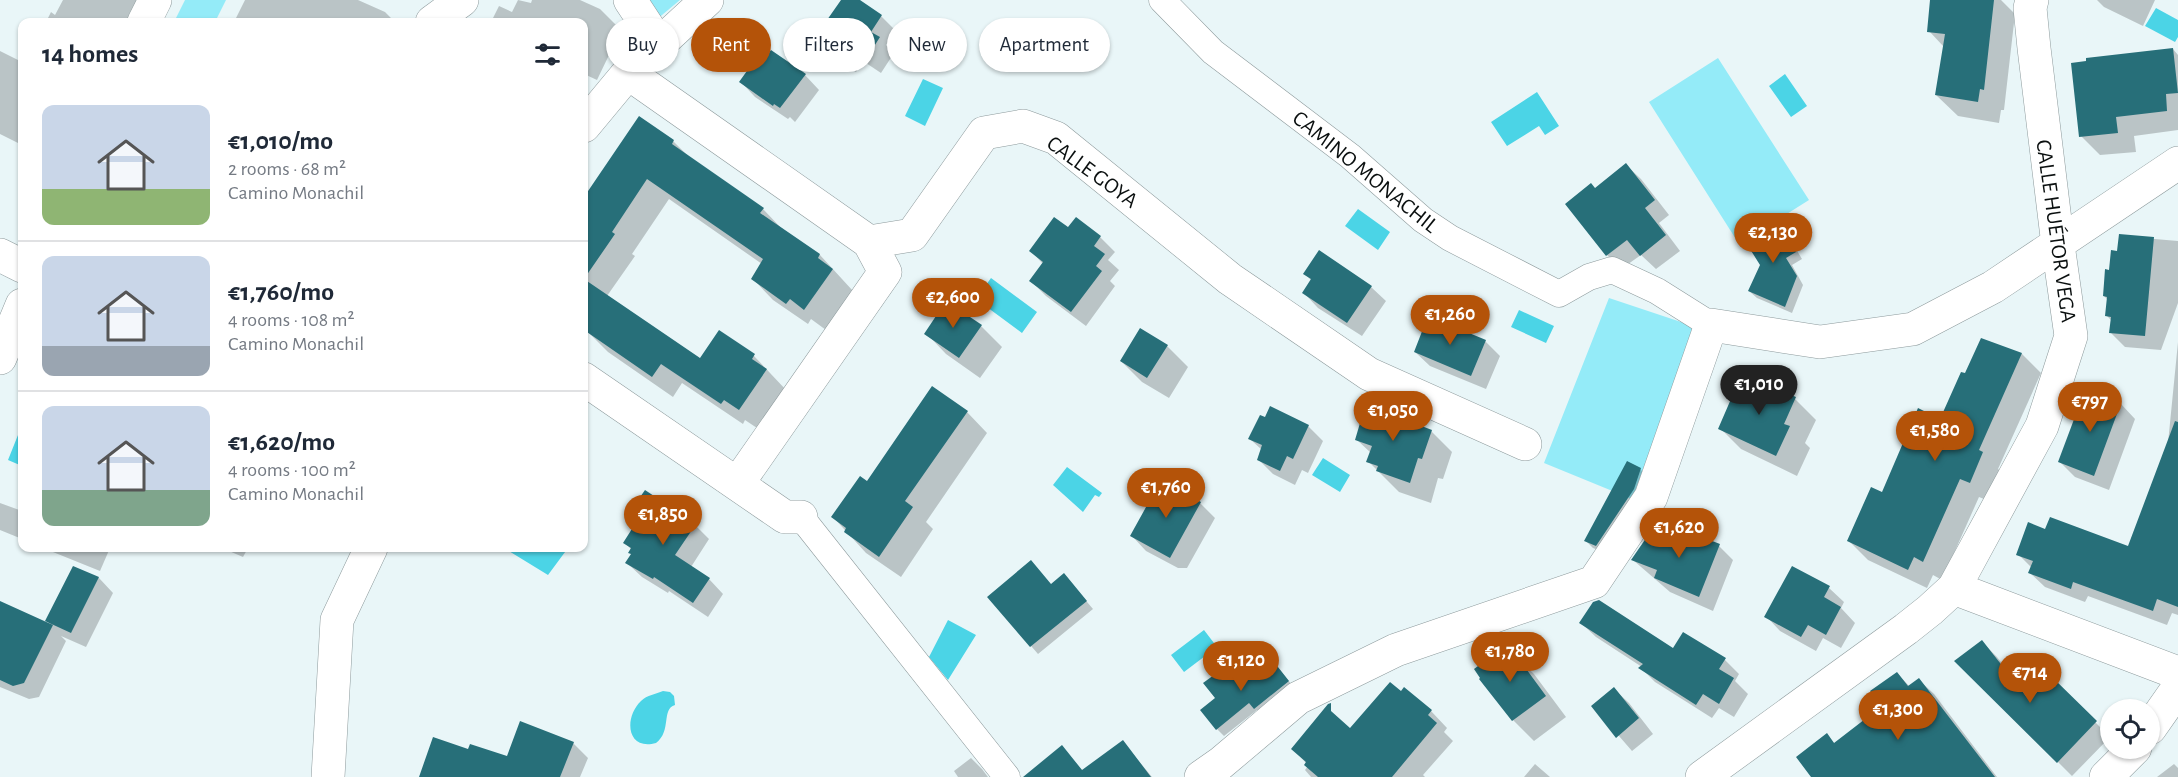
<!DOCTYPE html>
<meta charset="utf-8">
<style>
:root{--surface:#fff;--page:#f6f6f7;--text:#1f2937;--muted:#747a83;--line:#e0e1e3;--accent:#b45309}
body{margin:0;font-family:"Alegreya Sans",sans-serif;background:var(--page);color:var(--text);height:100vh;display:flex;flex-direction:column;font-size:22px;white-space:nowrap}
*{box-sizing:border-box;margin:0}
p{font-size:20px;color:var(--muted)}
.icon{flex:none;width:33px;height:33px;fill:none;stroke:currentColor;stroke-width:2;stroke-linecap:round;stroke-linejoin:round}
.map{position:relative;flex:1;overflow:hidden}
.drawer{position:absolute;left:18px;top:18px;width:570px;height:534px;display:flex;flex-direction:column;background:var(--surface);border-radius:12px;box-shadow:0 2px 4px #0004}
.drawer>*{flex:none}
.guide{position:absolute;left:606px;top:18px;width:570px;height:54px;display:flex;gap:12px}
.fabs{position:absolute;left:2100px;top:699px;display:grid;gap:12px}
.fabs a{display:grid;place-items:center;width:60px;height:60px;border-radius:50%;background:var(--surface);box-shadow:0 2px 4px #0004;font-size:30px}
.price{position:absolute;translate:-50% -51px;padding:0 14px;border-radius:21px;background:var(--accent);color:#fff;font-size:20px;line-height:39px;filter:drop-shadow(0 2px 3px #0008)}
.price::after{content:'';position:absolute;left:50%;top:36px;width:18px;height:14px;margin-left:-9px;background:inherit;clip-path:polygon(0 0,100% 0,50% 100%)}
.price.on{background:#222;color:#fff}
ul{padding:0;list-style:none}
li{display:flex;align-items:center;gap:18px;height:150px;padding:0 24px}
li+li{border-top:2px solid var(--line)}
li span{display:grid;place-items:center;flex:none;width:168px;height:120px;border-radius:12px;color:#555}
li>.icon{margin-inline-start:auto}
span .icon{width:72px;height:72px;fill:#fffc;stroke-width:1}
li b{font-size:26px}
h2{display:flex;justify-content:space-between;align-items:center;height:72px;padding:0 24px;font-size:26px}
.chip{padding:0 21px;border-radius:27px;background:var(--surface);box-shadow:0 2px 4px #0004;font-size:21px;line-height:54px}
.chip.on{background:var(--accent);color:#fff}
.map>svg:first-child{display:block}
.green{fill:#94ebf8}
.water{fill:#4bd4e6}
.shadow{fill:#0003}
.building{fill:#276f79}
.lines{fill:none;stroke-linecap:round;stroke-linejoin:round}
.pedestrian-casing{stroke:#8d9a9c;stroke-width:27}
.minor-casing{stroke:#8d9a9c;stroke-width:34}
.tertiary-casing{stroke:#8d9a9c;stroke-width:34}
.pedestrian{stroke:#fff;stroke-width:26}
.minor{stroke:#fff;stroke-width:33}
.tertiary{stroke:#fff;stroke-width:33}
.labels{text-anchor:middle;stroke-width:4.5;stroke-linejoin:round;paint-order:stroke}
.street-label{font-size:22px;fill:#0a0f0f;stroke:#fff}
</style>
<div class="map">
<svg width="2178" height="777" viewBox="0 0 2178 777">
<rect width="100%" height="100%" fill="#e9f6f8"/>
<!-- green -->
<path class="green" d="M185,0H226L215,22H174Z
M645,0H680L656,20Z
M1718,58L1809,200L1739,244L1649,102Z
M1609,298L1696,327L1632,499L1544,463Z"/>
<!-- water -->
<path class="water" d="M2156,8L2178,20V37L2175,42L2145,26Z
M1785,74L1807,106L1791,117L1769,86Z
M923,79L943,88L925,126L905,116Z
M1537,92L1559,126L1545,135L1539,126L1507,146L1491,122Z
M1358,209L1390,232L1378,250L1345,226Z
M991,278L1037,312L1022,333L976,299Z
M1519,310L1554,326L1546,343L1511,327Z
M22,425V466L8,460Z
M1323,458L1350,475L1340,492L1312,475Z
M1067,467L1102,493L1099,497L1095,495L1083,512L1053,485Z
M504,548H568L548,575Z
M948,620L976,635L948,680L929,657Z
M1204,630L1217,647L1184,672L1171,655Z
M663,691L670,692L674,696L675,705C661,709 672,731 656,743C626,751 624,717 641,701C647,695 656,694 663,691Z"/>
<!-- shadow -->
<path class="shadow" d="M63,0H138L126,22H46L51,12L55,15Z
M245,0H358L385,12L395,22H234Z
M518,0L531,3L532,0H580L600,9L621,30L597,80L584,74V22H491L499,6L512,12Z
M843,0H857L881,16L896,31L886,45L894,53L881,73L863,61L856,72L830,55L815,40Z
M1932,0H2001L2015,14L2004,110H2001L1999,123L1958,116L1936,95L1944,47L1929,31Z
M2097,0H2155L2143,26L2104,7Z
M2173,49L2178,55V130L2134,136L2136,152L2100,155L2081,136Z
M0,51L22,62V145L0,134Z
M763,64L805,75L819,90L795,122L790,117L788,119L755,97L741,82Z
M639,118L673,141L690,158L763,209L783,230L820,255L853,291L826,330L811,319L808,324L773,300L753,279L762,264L669,199L632,254L635,256L607,296L700,360L719,332L754,356L787,391L760,430L745,420L743,424L682,383L673,397L608,352L587,331L593,322L584,316V206Z
M1626,165L1641,179L1669,215L1659,223L1680,251L1656,269L1641,255L1621,269L1607,255L1595,189Z
M1076,219L1100,237L1115,252L1108,260L1119,270L1110,281L1115,286L1086,326L1046,296L1031,281L1043,264L1031,251L1069,229Z
M1777,222L1784,229L1802,259L1792,265L1803,285L1792,313L1757,298L1749,291L1761,265Z
M2120,236L2178,241V303L2161,350L2125,347L2111,333L2112,321L2107,316L2108,300L2104,296L2111,271L2119,252Z
M1305,274L1371,287L1386,301L1362,336L1318,308L1304,293L1312,281Z
M981,326L1002,347L980,378L946,354L926,333Z
M1141,330L1167,346L1188,367L1169,398L1142,382L1121,361Z
M1982,339L2022,354L2041,373L1998,469L2002,472L1989,501L1979,497L1942,580L1933,575L1927,588L1868,560L1849,541L1882,494L1941,421L1966,375Z
M1485,341L1500,356L1486,389L1430,366L1415,352Z
M2178,342V615L2172,613L2167,625L2088,596L2085,602L2045,587L2030,573L2032,568L2018,554L2046,531L2129,548L2168,443Z
M2086,392L2121,404L2135,419L2109,490L2075,477L2060,462Z
M1795,399L1816,420L1805,443L1810,448L1797,476L1741,449L1720,428L1736,404Z
M967,412L987,433L926,522L933,529L901,577L866,553L833,517L867,483Z
M1411,419L1419,426L1431,431L1452,452L1443,479L1438,478L1431,503L1399,492L1368,461L1371,453L1356,439Z
M1308,426L1323,441L1308,473L1302,470L1295,485L1273,474L1258,459L1262,450L1250,439Z
M1640,469L1648,477L1603,552L1593,548L1586,541Z
M0,503L22,511V539L0,530Z
M1200,503L1215,518L1187,568H1178L1146,551L1132,536Z
M629,515L695,525L709,539L691,567L709,579L723,594L708,617L669,591L668,593L642,577L627,563L632,555V550L625,543L637,524Z
M1673,540L1719,546L1733,560L1713,611L1670,592L1633,560Z
M43,548H110L100,571Z
M222,548H248L243,557Z
M74,568L99,578L113,593L86,647L61,636L66,641L39,697L29,699L0,687V602L52,626L47,621Z
M1071,583L1093,609L1038,654L989,597Z
M1829,588L1844,602L1841,608L1855,623L1841,648L1823,638L1816,651L1780,631L1766,616Z
M1581,623L1674,650L1725,660L1739,674L1735,681L1748,694L1734,717L1719,708L1712,718L1655,682L1641,668L1642,667L1596,637Z
M1982,642L1997,657L2031,701L2052,679L2110,737L2072,776L1957,661Z
M1513,654L1534,674L1566,717L1534,741L1513,720L1481,679Z
M1277,666L1295,689L1262,715L1257,710L1224,736L1217,729V698L1238,684Z
M1897,673L1910,687L1919,680L1934,694L1997,777H1811L1827,735L1835,744L1884,706Z
M1614,689L1629,703L1653,734L1632,751L1593,706Z
M1431,711L1447,728L1444,732L1453,741L1423,775L1425,777H1311L1305,770L1308,766L1307,764L1293,749L1350,731Z
M1123,742L1152,777H1024L1062,747L1083,771Z
M573,743L588,758L580,777H507Z
M971,758L982,769L988,777H958L954,771Z
M1535,764L1550,777H1524Z
M2174,764L2178,768V777H2157Z"/>
<!-- building -->
<path class="building" d="M841,0H860L882,15L871,32L880,37L866,59L848,48L841,58L813,40Z
M1930,0H1994L1984,90L1980,89L1978,102L1935,95L1945,34L1927,32Z
M2173,48L2178,93L2166,94L2167,111L2116,117L2118,133L2079,137L2071,63L2086,61V58Z
M771,50L806,74L780,108L774,104L773,106L739,82L757,57L763,61Z
M639,116L674,140L672,144L764,208L760,213L820,254L818,258L833,269L804,310L790,299L786,304L751,279L763,259L647,179L612,232L615,234L584,279L700,358L719,330L755,354L752,359L767,369L739,410L724,400L721,404L661,364L652,377L584,330V197Z
M1626,163L1655,200L1645,208L1666,235L1640,256L1627,240L1606,256L1565,204L1591,183L1595,188Z
M1054,217L1068,227L1076,217L1101,236L1094,246L1105,254L1096,266L1102,271L1071,312L1029,281L1043,262L1029,251Z
M1777,220L1796,252L1786,258L1797,276L1785,307L1748,291L1760,265L1745,241Z
M2119,234L2154,237L2145,336L2109,333L2111,317L2105,316L2107,297L2103,296L2104,283L2105,269L2109,270L2111,250L2117,251Z
M1319,250L1372,286L1347,323L1302,293L1311,279L1303,274Z
M946,301L982,325L959,358L924,334Z
M1428,316L1486,340L1471,376L1414,352Z
M1140,328L1168,345L1147,378L1120,361Z
M1981,338L2022,353L1979,450L1983,452L1970,483L1960,479L1923,562L1914,557L1908,570L1847,541L1871,487L1882,492L1918,408L1940,419L1961,372L1965,373Z
M1747,376L1796,397L1784,424L1790,426L1776,456L1718,429L1731,399L1736,402Z
M932,386L968,411L905,501L913,507L879,557L844,532L846,528L831,517L860,476L867,481Z
M2085,390L2121,403L2094,476L2058,462Z
M1270,406L1309,425L1293,459L1287,456L1280,471L1257,460L1262,445L1248,439L1260,415L1265,417Z
M1374,406L1412,418L1411,422L1432,430L1422,459L1418,458L1410,483L1376,471L1378,466L1366,462L1372,446L1355,440L1363,413L1370,416Z
M2175,421L2178,422V607L2157,599L2153,611L2073,582L2071,589L2028,573L2033,561L2016,555L2028,522L2045,529L2050,517L2128,546Z
M1627,461L1641,468L1634,489L1596,546L1584,541Z
M1161,480L1201,502L1170,558L1130,536Z
M645,490L696,524L675,555L710,578L693,603L654,577L653,579L625,563L631,554L628,553L631,548L623,543L637,521L627,516Z
M1676,527L1720,544L1699,597L1654,578L1657,570L1631,560L1651,531L1672,538Z
M1031,560L1051,584L1064,573L1087,601L1030,647L987,597Z
M73,566L99,577L71,633L45,621Z
M1792,566L1830,586L1824,597L1841,607L1826,635L1808,625L1801,637L1764,617Z
M1599,600L1673,648L1683,632L1726,658L1719,669L1734,678L1719,704L1703,694L1696,705L1638,668L1643,664L1579,623L1593,602Z
M0,601L53,625L24,683L13,686L0,680Z
M1982,640L2029,700L2052,677L2097,721L2057,763L1954,661Z
M1505,646L1511,653L1513,651L1546,696L1512,721L1479,679L1480,678L1474,669Z
M1270,657L1289,681L1254,709L1249,703L1216,730L1200,710L1215,698L1203,683L1225,667L1238,683Z
M1897,672L1908,686L1919,678L1995,777H1811L1796,757L1827,733L1834,743L1882,706L1870,691Z
M1390,682L1401,691L1404,687L1432,710L1428,715L1437,723L1392,777H1318L1304,765L1306,762L1291,749L1328,704L1331,703V711L1350,728Z
M1614,687L1639,718L1616,738L1591,706Z
M520,721L574,742L560,777H419L433,737L468,749L470,744L507,756Z
M1123,740L1151,777H1023L1062,745L1082,770Z"/>
<g class="lines">
<!-- pedestrian casing -->
<g class="pedestrian-casing">
<path id="pedestrian" d="M1162,0L1213,52L1350,156L1423,220L1450,238L1559,294L1589,277L1612,270L1657,291L1711,325
M801,517L1007,777"/>
</g>
<!-- minor casing -->
<g class="minor-casing">
<path id="minor" d="M630,0L659,44
M432,22L462,0
M628,73L869,242L912,235L984,133L1023,126L1056,138L1230,279L1369,374L1525,444
M584,126L628,73L707,0
M0,255L22,266
M584,379L785,517H801
M738,483L885,272L869,242
M1954,588L2178,673
M2150,728L2178,688
M328,777L337,620L371,548
M1201,777L1221,763L1298,698L1396,650L1594,582L1651,497L1711,325L1820,342L1913,329L1993,287L2178,163
M1702,777L1906,629L1930,610L1954,588L2042,426L2071,336L2058,245L2034,48L2030,8L2032,0
M2106,777L2135,748"/>
</g>
<!-- tertiary casing -->
<g class="tertiary-casing">
<path id="tertiary" d="M144,22L155,0
M0,358L22,305"/>
</g>
<!-- pedestrian -->
<use href="#pedestrian" class="pedestrian"/>
<!-- minor -->
<use href="#minor" class="minor"/>
<!-- tertiary -->
<use href="#tertiary" class="tertiary"/>
</g>
<g class="labels">
<!-- street labels -->
<g class="street-label">
<text transform="translate(1093 171) rotate(36)" y="8">CALLE GOYA</text>
<text transform="translate(1366 171) rotate(39)" y="8">CAMINO MONACHIL</text>
<text transform="translate(2057 231) rotate(82)" y="8">CALLE HUÉTOR VEGA</text>
</g>
</g>
</svg>
<div class="fabs">
<a><svg class="icon" aria-label="locate" viewBox="0 0 24 24"><circle cx="12" cy="12" r="6"/><path d="M12 2v4M12 18v4M2 12h4M18 12h4"/></svg></a>
</div>
<b class="price" style="left:1773px;top:264px">€2,130</b>
<b class="price" style="left:953px;top:329px">€2,600</b>
<b class="price" style="left:1450px;top:346px">€1,260</b>
<b class="price on" style="left:1759px;top:416px">€1,010</b>
<b class="price" style="left:2090px;top:433px">€797</b>
<b class="price" style="left:1393px;top:442px">€1,050</b>
<b class="price" style="left:1935px;top:462px">€1,580</b>
<b class="price" style="left:1166px;top:519px">€1,760</b>
<b class="price" style="left:663px;top:546px">€1,850</b>
<b class="price" style="left:1679px;top:559px">€1,620</b>
<b class="price" style="left:1510px;top:683px">€1,780</b>
<b class="price" style="left:1241px;top:692px">€1,120</b>
<b class="price" style="left:2030px;top:704px">€714</b>
<b class="price" style="left:1898px;top:741px">€1,300</b>
<div class="guide">
<a class="chip">Buy</a>
<a class="chip on">Rent</a>
<a class="chip">Filters</a>
<a class="chip">New</a>
<a class="chip">Apartment</a>
</div>
<section class="drawer">
<h2>14 homes<svg class="icon" aria-label="filters" viewBox="0 0 24 24"><path d="M4 7h16M4 17h16"/><circle cx="9" cy="7" r="2"/><circle cx="15" cy="17" r="2"/></svg></h2>
<ul>
<li><span style="background:linear-gradient(#c9d6e8 70%,#8fb573 0)"><svg class="icon" aria-label="home" viewBox="0 0 24 24"><path d="M3 11l9-7 9 7M6 9v11h12V9"/></svg></span><div><b>€1,010/mo</b><p>2 rooms · 68 m²</p><p>Camino Monachil</p></div></li>
<li><span style="background:linear-gradient(#c9d6e8 75%,#9aa5b1 0)"><svg class="icon" aria-label="home" viewBox="0 0 24 24"><path d="M3 11l9-7 9 7M6 9v11h12V9"/></svg></span><div><b>€1,760/mo</b><p>4 rooms · 108 m²</p><p>Camino Monachil</p></div></li>
<li><span style="background:linear-gradient(#c9d6e8 70%,#7fa58c 0)"><svg class="icon" aria-label="home" viewBox="0 0 24 24"><path d="M3 11l9-7 9 7M6 9v11h12V9"/></svg></span><div><b>€1,620/mo</b><p>4 rooms · 100 m²</p><p>Camino Monachil</p></div></li>
</ul>
</section>
</div>
